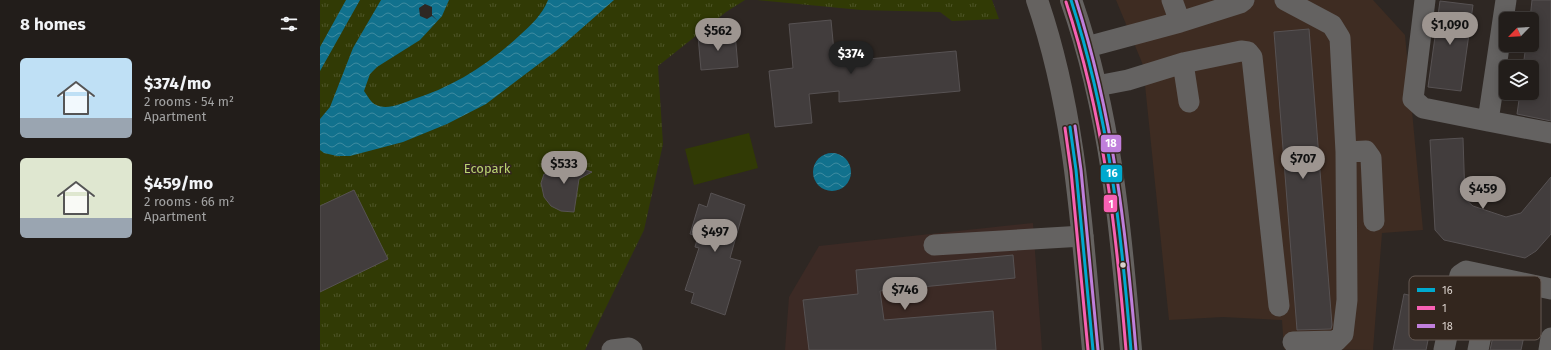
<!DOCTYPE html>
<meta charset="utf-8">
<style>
:root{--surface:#221d1a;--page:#2a2623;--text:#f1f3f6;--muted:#a2a2a2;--line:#3f3b39;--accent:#9d9590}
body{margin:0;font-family:"Fira Sans",sans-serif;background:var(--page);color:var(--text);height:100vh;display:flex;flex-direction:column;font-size:15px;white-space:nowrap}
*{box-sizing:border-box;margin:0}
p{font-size:13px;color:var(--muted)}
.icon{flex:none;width:22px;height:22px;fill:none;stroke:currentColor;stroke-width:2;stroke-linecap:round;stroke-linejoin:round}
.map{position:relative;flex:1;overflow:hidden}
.details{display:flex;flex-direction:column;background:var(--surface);width:320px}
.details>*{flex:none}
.needle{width:26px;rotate:245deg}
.tools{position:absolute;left:1179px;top:12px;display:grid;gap:8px}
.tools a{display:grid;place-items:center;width:40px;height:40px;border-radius:6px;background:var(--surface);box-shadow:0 2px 10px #0003,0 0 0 1px var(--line);font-size:20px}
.price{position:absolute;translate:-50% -34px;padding:0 9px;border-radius:14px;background:var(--accent);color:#111;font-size:13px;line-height:26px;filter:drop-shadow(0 1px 2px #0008)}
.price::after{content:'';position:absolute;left:50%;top:24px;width:12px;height:9px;margin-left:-6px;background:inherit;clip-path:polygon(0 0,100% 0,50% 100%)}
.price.on{background:#222;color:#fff}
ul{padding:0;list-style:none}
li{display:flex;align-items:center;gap:12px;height:100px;padding:0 20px}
li span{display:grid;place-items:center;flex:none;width:112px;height:80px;border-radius:6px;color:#555}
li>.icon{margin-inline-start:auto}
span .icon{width:48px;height:48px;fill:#fffc;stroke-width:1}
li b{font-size:17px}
h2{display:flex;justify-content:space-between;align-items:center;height:48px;padding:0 20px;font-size:17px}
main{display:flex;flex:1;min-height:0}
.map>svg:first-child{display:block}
.built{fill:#3e2c22}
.education{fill:#3c2a25}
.green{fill:#313a05}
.park{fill:url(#park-tufts)}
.water{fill:url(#water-waves)}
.pier{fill:#2e2723}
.building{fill:#423d3d;stroke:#575253}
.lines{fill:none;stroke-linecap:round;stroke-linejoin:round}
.minor{stroke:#646261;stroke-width:21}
.major{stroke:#656260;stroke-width:22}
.bus-1-casing{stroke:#33261e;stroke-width:6}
.bus-2-casing{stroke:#33261e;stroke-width:6}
.bus-3-casing{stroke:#33261e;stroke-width:6}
.bus-1{stroke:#00a9ce;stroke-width:3}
.bus-2{stroke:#f860b3;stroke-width:3}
.bus-3{stroke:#c07fdc;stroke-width:3}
.bus-dot{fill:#d9d0cb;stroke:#33261e;stroke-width:1.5}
.labels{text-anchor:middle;stroke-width:3;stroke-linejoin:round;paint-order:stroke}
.park-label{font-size:13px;fill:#b9d370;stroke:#33261e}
.key{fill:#33261e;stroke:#655952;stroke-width:1}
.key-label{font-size:11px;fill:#d9d0cb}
.line-badge{stroke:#33261e;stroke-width:1.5}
.badge-label{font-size:11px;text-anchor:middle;font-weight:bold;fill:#fff}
</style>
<main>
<section class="details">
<h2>8 homes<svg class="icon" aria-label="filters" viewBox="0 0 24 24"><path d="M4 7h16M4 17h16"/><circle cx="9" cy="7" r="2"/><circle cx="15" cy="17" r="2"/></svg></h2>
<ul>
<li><span style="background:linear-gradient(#bfe0f5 75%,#9aa5b1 0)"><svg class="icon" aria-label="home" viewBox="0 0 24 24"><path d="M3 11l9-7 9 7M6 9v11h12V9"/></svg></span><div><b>$374/mo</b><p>2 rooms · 54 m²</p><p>Apartment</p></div></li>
<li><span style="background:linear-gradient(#dfe7d0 75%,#9aa5b1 0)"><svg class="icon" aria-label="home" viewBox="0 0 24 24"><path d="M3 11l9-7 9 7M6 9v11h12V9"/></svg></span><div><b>$459/mo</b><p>2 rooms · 66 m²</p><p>Apartment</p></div></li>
</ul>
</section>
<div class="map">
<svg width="1231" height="350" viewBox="0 0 1231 350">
<defs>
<pattern id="park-tufts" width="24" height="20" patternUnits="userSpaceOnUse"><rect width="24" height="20" fill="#313a05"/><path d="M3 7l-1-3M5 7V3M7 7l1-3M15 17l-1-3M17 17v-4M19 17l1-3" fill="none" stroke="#4e5528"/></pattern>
<pattern id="water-waves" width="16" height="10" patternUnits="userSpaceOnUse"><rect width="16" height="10" fill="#11718d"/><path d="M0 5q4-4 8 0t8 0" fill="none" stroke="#3e8ba1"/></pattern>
</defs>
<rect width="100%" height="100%" fill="#2e2723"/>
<!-- built -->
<path class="built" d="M796,0H1053L1085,35L1103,230L1062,233L1053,350L964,349L962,320L903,317L849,320L823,65Z"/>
<!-- education -->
<path class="education" d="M713,223L722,350H465L469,297L499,246Z"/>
<!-- green -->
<path class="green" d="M429,133L438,168L374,185L365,149Z"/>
<!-- park -->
<path class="park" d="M0,0H425L406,12L338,66L343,144L324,230L265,350H0Z
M437,0H672L679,19L632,21L620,12L541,10Z"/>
<!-- water -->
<path class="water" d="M26,0H40L0,71V47Z
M61,0H129L122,16L100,40L57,67L50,74L44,91C48,96 50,102 56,105C67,110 81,104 91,100C133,87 168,65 200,35C211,25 222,15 228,0H294L236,51L166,104L127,124L83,142L30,156H17L4,153L0,150V119L10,107L33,48Z
M493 172a19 19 0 1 1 38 0a19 19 0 1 1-38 0Z"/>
<!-- pier -->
<path class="pier" d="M105,4L112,7V15L118,21L112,16L107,19L100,16L99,8Z"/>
<!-- building -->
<path class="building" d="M1212,0H1231V121L1197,114L1200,93H1212V67H1203L1206,45H1212V19H1210Z
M1120,1L1153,5L1141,91L1108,87Z
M511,20L515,62L636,51L640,91L519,102V91L489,94L492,123L455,127L449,71L473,68L469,24Z
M989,29L1012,325L1011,329L977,330L954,32Z
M415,33L418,67L381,70L378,36Z
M1143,138L1145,199L1153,206L1186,217L1201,213L1231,177V234L1216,251L1205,258L1124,240L1115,230L1110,140Z
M250,157H256L260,168L272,172L259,179L254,212L241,211L231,206L224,197L221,183L224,174H234L244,160Z
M34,190L68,259L0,292V206Z
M391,193L425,205L410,258L421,261L405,315L371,303L374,293L365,290L379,248L375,247L378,236L370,234L379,204L387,207Z
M693,255L695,278L560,291L564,320L673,311L676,350H489L483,300L538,294L536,270Z
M1084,294L1116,301L1106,350H1073Z
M1178,314L1207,322L1201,350H1170Z"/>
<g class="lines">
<!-- minor -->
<path class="minor" d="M965,0L1012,25L1020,38L1026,152L1027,300L1023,334L1016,341L973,342
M1105,0L1093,99L1103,108L1168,121
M1186,0L1168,121L1231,133
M860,22L920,3L924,0
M767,47L860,22L852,0
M863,63L869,102
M777,86L808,80L863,63L921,51L928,52L932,57L959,306
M1026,152L1046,151L1051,158L1054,221
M614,245L763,236
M292,350L309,348L312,350
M1124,350L1140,275L1146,271L1231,289
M1158,350L1173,277
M1229,350L1231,338"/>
<!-- major -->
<path class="major" d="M717,0C756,113 762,232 773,350
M751,0C791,113 801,232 811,350"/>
<!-- bus-1 casing -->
<g class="bus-1-casing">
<path id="bus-1" d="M751,0C789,117 801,228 811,350
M750,127L756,170L773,350"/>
</g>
<!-- bus-2 casing -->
<g class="bus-2-casing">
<path id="bus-2" d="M746,2C784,118 796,229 806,350
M745,128L751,171L768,350"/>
</g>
<!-- bus-3 casing -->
<g class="bus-3-casing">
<path id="bus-3" d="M756,0C793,116 806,229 816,350
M755,126L761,170L778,350"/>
</g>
<!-- bus-1 -->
<use href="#bus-1" class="bus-1"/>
<!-- bus-2 -->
<use href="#bus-2" class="bus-2"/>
<!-- bus-3 -->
<use href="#bus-3" class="bus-3"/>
</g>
<!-- markers -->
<circle class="bus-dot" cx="803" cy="265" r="3.5"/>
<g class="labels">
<!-- park labels -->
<g class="park-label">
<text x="167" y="173">Ecopark</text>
</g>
</g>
<!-- legend -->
<rect x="1089" y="276" width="132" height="64" rx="6" class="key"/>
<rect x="1097" y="288" width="18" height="4" fill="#00a9ce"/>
<rect x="1097" y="306" width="18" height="4" fill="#f860b3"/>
<rect x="1097" y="324" width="18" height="4" fill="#c07fdc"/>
<g class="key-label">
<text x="1122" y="294">16</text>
<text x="1122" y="312">1</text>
<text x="1122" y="330">18</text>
</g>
<g class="line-badge">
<rect x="780" y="134" width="22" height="19" rx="4" fill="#c07fdc"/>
<rect x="780" y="164" width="23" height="19" rx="4" fill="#00a9ce"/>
<rect x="783" y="194" width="15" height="19" rx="4" fill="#f860b3"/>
</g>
<g class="badge-label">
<text x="791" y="147">18</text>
<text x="792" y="177">16</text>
<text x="791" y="208">1</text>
</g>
</svg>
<div class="tools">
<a><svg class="needle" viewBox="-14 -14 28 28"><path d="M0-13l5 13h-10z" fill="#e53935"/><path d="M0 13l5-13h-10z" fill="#a2a2a2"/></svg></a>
<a><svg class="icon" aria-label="layers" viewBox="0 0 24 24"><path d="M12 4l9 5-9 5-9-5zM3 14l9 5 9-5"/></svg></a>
</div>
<b class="price" style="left:1130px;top:46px">$1,090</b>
<b class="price" style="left:398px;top:52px">$562</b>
<b class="price on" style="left:531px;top:75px">$374</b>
<b class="price" style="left:983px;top:180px">$707</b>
<b class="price" style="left:244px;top:185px">$533</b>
<b class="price" style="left:1163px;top:210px">$459</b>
<b class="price" style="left:395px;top:253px">$497</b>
<b class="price" style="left:585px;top:311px">$746</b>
</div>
</main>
